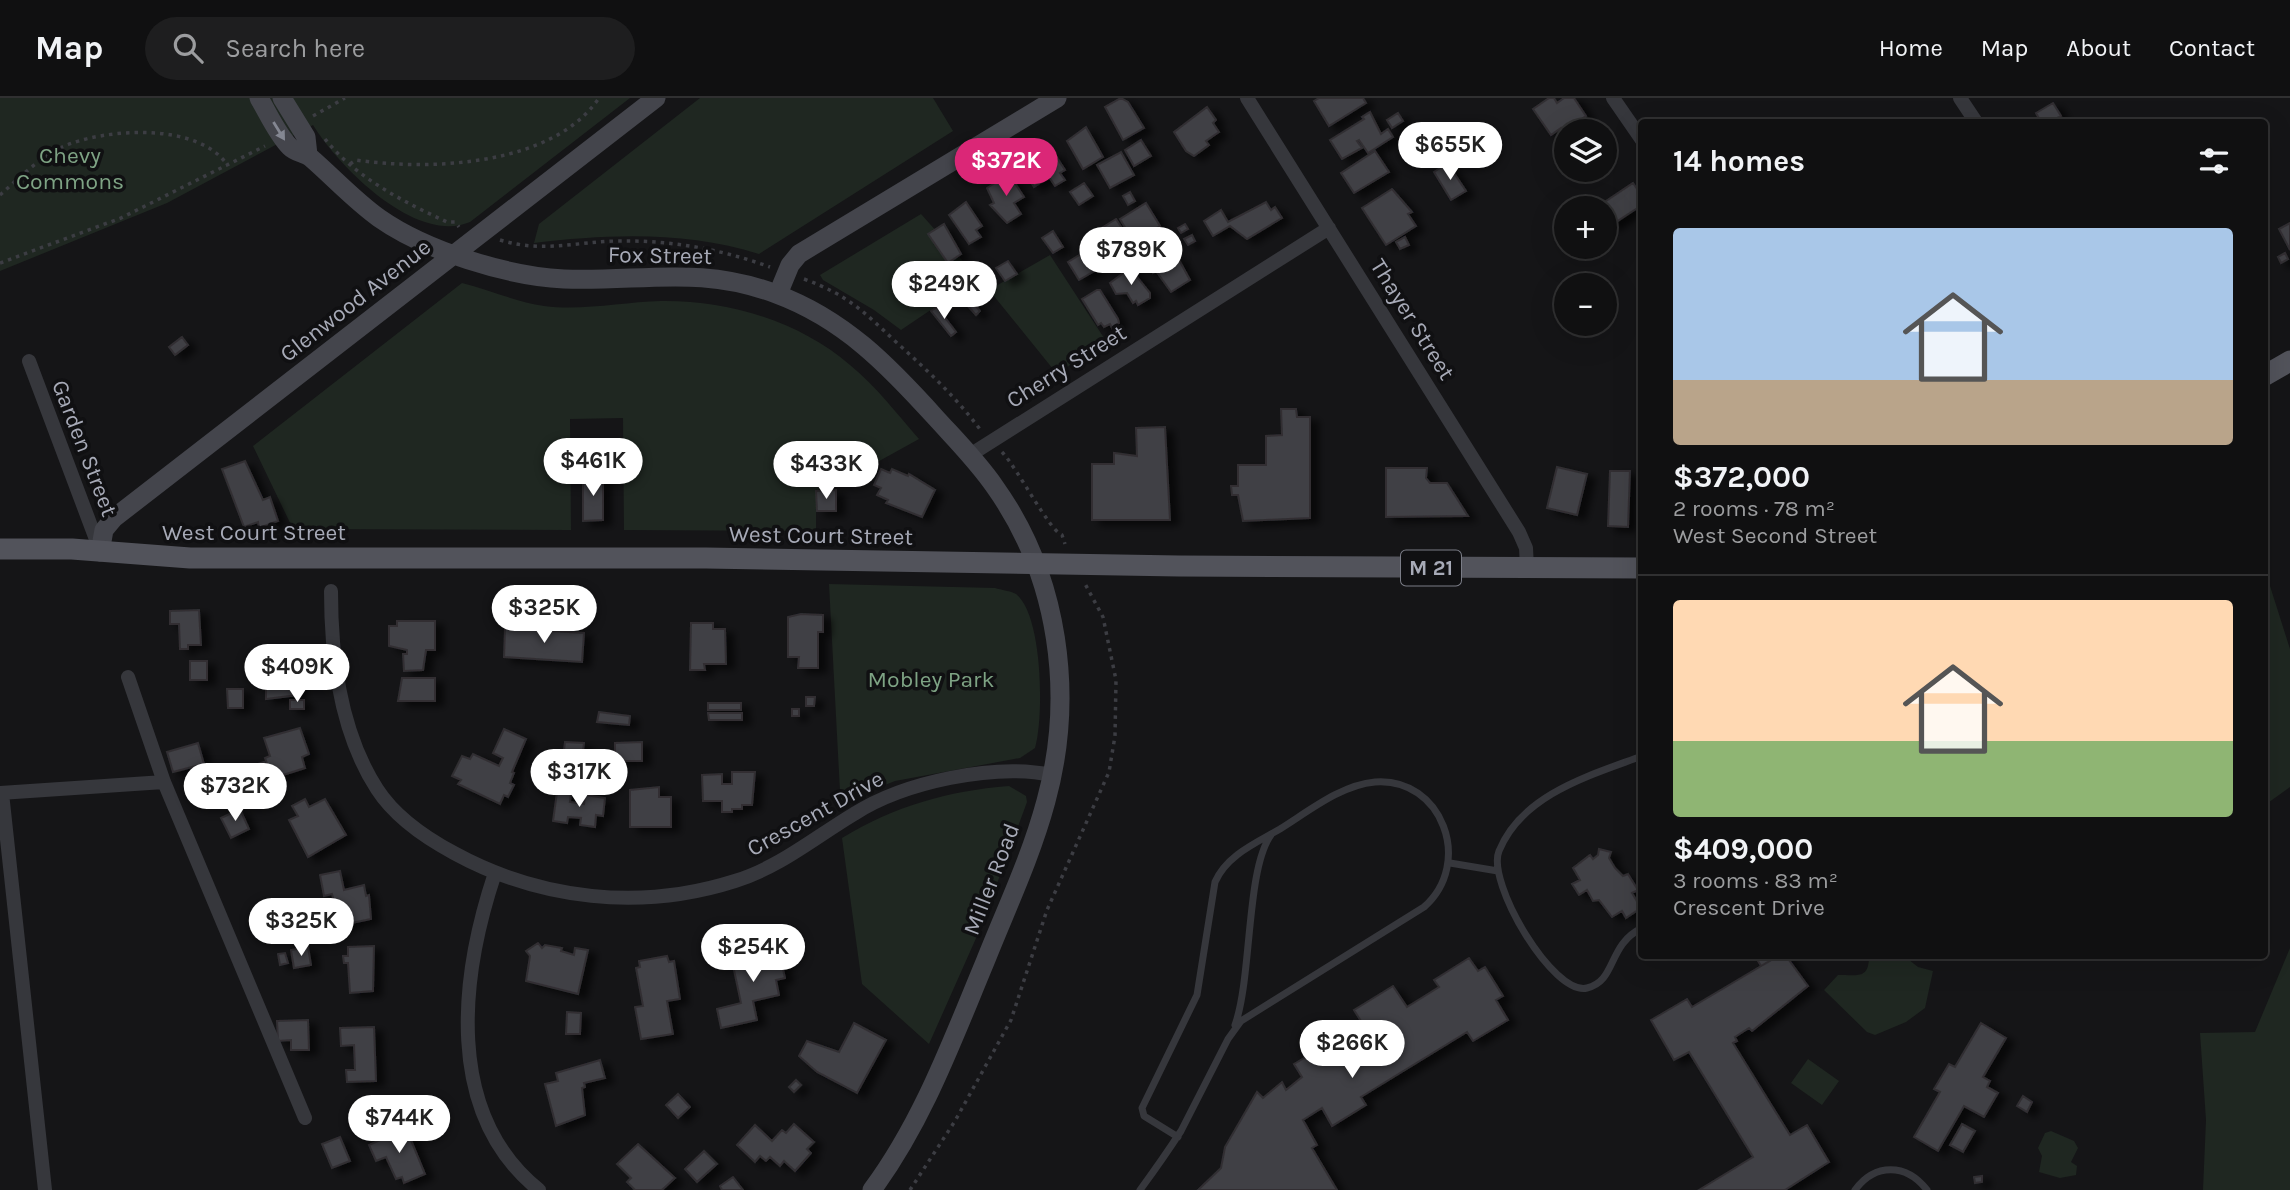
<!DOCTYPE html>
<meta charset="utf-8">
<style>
:root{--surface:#101011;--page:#1e1e1f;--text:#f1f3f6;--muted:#9c9d9f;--line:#303031;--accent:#db2777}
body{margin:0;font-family:Karla,sans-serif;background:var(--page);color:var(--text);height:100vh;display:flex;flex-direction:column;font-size:26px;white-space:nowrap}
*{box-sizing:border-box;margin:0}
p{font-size:23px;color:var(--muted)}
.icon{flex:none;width:38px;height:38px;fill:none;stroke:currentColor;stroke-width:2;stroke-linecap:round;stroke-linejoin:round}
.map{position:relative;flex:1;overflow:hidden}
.sheet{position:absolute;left:1638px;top:21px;width:630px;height:840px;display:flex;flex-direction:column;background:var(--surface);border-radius:7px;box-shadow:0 7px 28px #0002,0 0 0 2px var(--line)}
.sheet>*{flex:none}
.buttons{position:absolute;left:1554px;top:21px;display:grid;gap:14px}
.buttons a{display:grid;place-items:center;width:63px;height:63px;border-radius:50%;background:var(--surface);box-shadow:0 7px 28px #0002,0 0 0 2px var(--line);font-size:35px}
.price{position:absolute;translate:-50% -60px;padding:0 16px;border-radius:24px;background:#fff;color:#222;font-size:23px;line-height:46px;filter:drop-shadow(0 2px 4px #0008)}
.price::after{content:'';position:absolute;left:50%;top:42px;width:21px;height:16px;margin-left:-10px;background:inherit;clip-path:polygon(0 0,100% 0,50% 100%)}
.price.selected{background:var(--accent);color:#fff}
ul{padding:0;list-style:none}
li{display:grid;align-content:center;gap:14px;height:371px;padding:0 35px}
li+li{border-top:2px solid var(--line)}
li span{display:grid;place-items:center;height:217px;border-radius:7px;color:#555}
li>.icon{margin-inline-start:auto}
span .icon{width:126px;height:126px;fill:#fffc;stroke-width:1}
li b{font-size:30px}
h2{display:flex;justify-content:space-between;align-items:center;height:84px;padding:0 35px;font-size:30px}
header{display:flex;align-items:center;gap:42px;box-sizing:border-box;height:98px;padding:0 35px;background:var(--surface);border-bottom:2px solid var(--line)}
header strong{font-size:33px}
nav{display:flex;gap:38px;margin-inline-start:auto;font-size:24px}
.search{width:490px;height:63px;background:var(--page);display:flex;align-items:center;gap:18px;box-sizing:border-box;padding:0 24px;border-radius:38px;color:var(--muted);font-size:26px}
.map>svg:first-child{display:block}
.green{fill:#1f2721}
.building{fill:#403f44;stroke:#302f33;stroke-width:2;filter:url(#shadow)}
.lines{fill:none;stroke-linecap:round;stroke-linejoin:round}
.path{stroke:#3c3d43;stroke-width:3.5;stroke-dasharray:3.5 5;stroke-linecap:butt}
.lane{stroke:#36373c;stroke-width:7}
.street{stroke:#36373c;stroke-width:14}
.secondary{stroke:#44454c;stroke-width:19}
.primary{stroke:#52535b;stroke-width:21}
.oneway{fill:#848792}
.labels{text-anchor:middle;stroke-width:7;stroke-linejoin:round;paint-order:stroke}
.shield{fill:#101012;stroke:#7a7c86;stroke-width:2}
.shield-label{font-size:21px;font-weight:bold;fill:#a7aab7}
.park-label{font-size:23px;fill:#7ea384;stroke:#101012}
.street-label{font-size:23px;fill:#a7aab7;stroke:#101012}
</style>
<header>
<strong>Map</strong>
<div class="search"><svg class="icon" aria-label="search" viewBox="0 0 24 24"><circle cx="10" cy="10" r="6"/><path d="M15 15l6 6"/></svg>Search here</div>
<nav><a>Home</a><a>Map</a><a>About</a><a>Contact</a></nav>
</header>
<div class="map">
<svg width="2290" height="1092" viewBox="0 0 2290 1092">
<defs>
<filter id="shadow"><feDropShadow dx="8" dy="4.5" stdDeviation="3.5" flood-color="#0009"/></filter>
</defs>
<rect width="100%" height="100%" fill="#151517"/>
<!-- green -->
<path class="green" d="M0,0H630L470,124C416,147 339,69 313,27L167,105L0,173Z
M700,0H933L953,33L759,156C687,133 609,136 534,145L539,126Z
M921,116L978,180L901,232L874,212L823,182L820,177Z
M1050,157L1106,243L1057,276L989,192Z
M462,185C489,192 517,204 544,208C582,213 623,204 661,203C728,202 799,223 850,267C876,288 897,316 919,341L816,398V433L624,432L623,320L570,321L571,432L293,431L253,348Z
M2264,469L2290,551V689L2265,707Z
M829,486L995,490C1001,492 1011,493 1016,496C1043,517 1044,620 1035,650L1020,660L895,683L872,692L841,712Z
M1009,688L1026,698L1027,704L981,829L929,946L862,886L842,740C895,708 947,693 1009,688Z
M2290,850V1092H2203L2206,1022L2200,935L2255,934Z
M1869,858H1904L1918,869L1933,873L1925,910L1906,924L1875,937L1867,934L1824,892L1838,877C1856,876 1869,883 1869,858Z
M1808,961L1839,983L1822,1007L1791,985Z
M2051,1033L2074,1043L2078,1050L2071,1064L2077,1068L2076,1077L2060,1080L2039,1074L2042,1058L2038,1050L2045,1035Z"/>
<!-- building -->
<path class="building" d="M1121,0L1128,4L1144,30L1123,42L1105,9Z
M1319,0H1363L1366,5L1329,28L1314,3Z
M1549,0H1554L1557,5L1564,0H1574L1586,18L1563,33L1561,30L1551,37L1533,11Z
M2053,5L2061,18L2050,24H2041L2036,15Z
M1207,9L1216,22L1213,25L1219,34L1206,43L1209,47L1194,58L1186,53L1174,34Z
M1370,14L1381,36L1388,31L1393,39L1368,55L1359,42L1357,43L1362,50L1342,61L1330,42L1364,21L1362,19Z
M1398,15L1403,23L1392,30L1387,22Z
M1086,29L1103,59L1083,71L1067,43Z
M1141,42L1151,58L1134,68L1125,52Z
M1375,53L1389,74L1354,95L1341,75Z
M1121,54L1134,77L1110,90L1097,67Z
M1054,55L1065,72L1060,75L1065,82L1055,88L1049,79L1034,89L1023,71L1046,56L1048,59Z
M1443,68L1446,72L1450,69L1466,93L1451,102L1434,74Z
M1009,76L1024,99L1014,105L1021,116L1007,125L990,107L994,105L987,90Z
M1084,85L1093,98L1079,107L1070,94Z
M1633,85L1642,98V107L1610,128L1605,120V110L1597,109Z
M1392,91L1412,114L1408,116L1416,128L1386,147L1362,110Z
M1130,94L1135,103L1128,107L1123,98Z
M966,104L982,128L976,132L981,139L969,146L949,117Z
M1266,104L1271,112L1275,109L1282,120L1247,141L1230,128L1213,138L1204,123L1221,112L1228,124Z
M1146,105L1160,128L1143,138L1146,142L1136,148L1120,121Z
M1116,121L1131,144L1115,154L1100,131Z
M2290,125V152L2279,131Z
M944,126L961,156L948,165L928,136Z
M1185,126L1188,131L1181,135L1178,130Z
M1053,133L1063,149L1053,155L1042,140Z
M1192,137L1195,143L1188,147L1184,141Z
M1405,139L1409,147L1400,151L1396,144Z
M1156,143L1168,163L1177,158L1190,182L1171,194L1156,173L1153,175L1140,153Z
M1086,153L1096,172L1079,182L1068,164Z
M2285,155L2288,161L2281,165L2278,159Z
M1008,163L1017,176L1005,183L996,170Z
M1130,170L1150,195V200L1138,207L1136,203L1133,205L1127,195L1116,196L1110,185Z
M959,188L980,213L976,217L954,193Z
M1097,192H1100L1118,221L1119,225L1112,230L1110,226L1104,229L1101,225L1098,227L1082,201Z
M937,209L956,234L951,238L931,213Z
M182,239L188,247L175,257L169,249Z
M1281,311H1296L1297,319H1310V420L1243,423L1238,397H1232L1231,388H1238V367H1266V338L1282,337Z
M1165,329L1170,422H1092V366H1114V355L1137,358L1136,330Z
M245,363L263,402L270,399L278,423L259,430L258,424L244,429L222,371Z
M1557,369L1587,376L1577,417L1547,410Z
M1386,370H1427L1426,380L1430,385H1447L1468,418L1386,419Z
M881,371L890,375L892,371L908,378L909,376L935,392L922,419L886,405L888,402L877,397L881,390L874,387Z
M1610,373H1630L1628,429L1608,428Z
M603,376V422L583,423V377Z
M836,392V413H817L816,393Z
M199,512L201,547H188V551H180L179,526H170V513Z
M801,516L823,517V534H818V570H798L799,559H788V519Z
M397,523H435V552H426L423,572L404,573L403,556H407V552L389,548V528H397Z
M691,525H713V531H725L726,566H704L705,572H690Z
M505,530L584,535L582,564L504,559Z
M190,563H207V582H190Z
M266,574H298V597L266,601Z
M402,580H435V603H398Z
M227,591H243V610H228Z
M806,599H815L814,608H806Z
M290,602H304V611H290Z
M708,605H741V612H708Z
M792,611H799V618H792Z
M599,614L630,618L629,627L597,624Z
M708,615H742V622H709Z
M300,630L309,656L302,659L305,670L277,679L274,669L269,671L265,660L270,658L264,640Z
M504,631L526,641L512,674L514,675L510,685L514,687L508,699L504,697L500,706L458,686L461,682L452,678L462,658L470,661L473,656L499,668L503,660L493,655Z
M565,644L584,645L582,661L563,659Z
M642,644V663H615V645Z
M198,645L204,666L173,674L167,654Z
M264,664L268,676L262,678L258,666Z
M732,674H755L752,707H742V711H732V714H722V703H703L702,677L722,676V686H732Z
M659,689V699H671V729H630V692Z
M557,694L571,696L570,704L584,706L585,697L605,700L603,718L596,717L595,729L580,727L581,720L568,719L567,725L553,723Z
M305,701L309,709L325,701L346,737L308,759L289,722L298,718L292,708Z
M240,711L249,731L231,740L221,720Z
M1599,751L1611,754L1609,760L1615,770L1623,778L1628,776L1638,792L1632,795L1641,810L1626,820L1622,813L1612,819L1599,802L1593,803L1587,792L1579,797L1572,786L1580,782L1573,770L1590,757L1593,761L1598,757Z
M340,773L344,792L364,787L366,798L369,797L371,821L328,830L324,813L336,811L332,796L324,798L320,777Z
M538,845L542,850L545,847L562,850L561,853L574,857L575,850L588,852L578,896L526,883L530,858L526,853Z
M374,848L373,893L350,895L348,865H344L343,858H348V849Z
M308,849L311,867L294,870L291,852Z
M768,849H778L785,880L776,882L779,897L753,903L757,922L721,930L717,911L741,905L731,858Z
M285,855L288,865L280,867L278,856Z
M667,858L669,864L674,863L680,901L667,903L673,936L641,941L635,909L643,908L636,870L640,869L639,863Z
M1755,858H1767L1770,863L1761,868Z
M1778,858H1786L1808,888L1752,933L1749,930L1735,939L1737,943L1733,945L1790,1037L1807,1027L1829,1064L1785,1092H1699L1753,1059L1689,954L1674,962L1651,922L1687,901L1692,909Z
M1469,860L1478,873L1485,869L1503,898L1496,902L1508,922L1473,943L1467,934L1361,999L1366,1007L1332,1028L1322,1010L1303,1022L1317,1047L1312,1050L1337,1092H1198L1221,1070L1225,1049L1257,994L1263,1000L1282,984L1286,992L1302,979L1294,966L1329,945L1334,953L1367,933L1354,912L1393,888L1407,909L1439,889L1434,882Z
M567,914L581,915L580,936H566Z
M308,922L309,952H291V942L278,943L277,923Z
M854,925L886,942L857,995L817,974L799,958L807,943L839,954Z
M1981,925L2006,940L1983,979L1990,983L1987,989L1998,995L1984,1019L1964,1008L1938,1053L1914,1039L1940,994L1934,991L1949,966L1955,969Z
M374,929L376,983L347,984L346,972H355L354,947L341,948L340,930Z
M600,962L605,980L584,985L585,989L582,990L585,1017L556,1028L545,986L558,983L556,975Z
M796,982L801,987L794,994L789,989Z
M678,996L690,1009L678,1020L666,1007Z
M2023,998L2032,1004L2027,1014L2017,1008Z
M794,1026L814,1044L807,1051L811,1055L795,1073L784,1063L780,1068L770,1059L766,1063L760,1058L755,1064L737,1047L755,1027L772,1043L782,1032L786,1035Z
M1962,1026L1975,1033L1963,1054L1950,1047Z
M406,1030L425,1076L404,1085L402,1079L396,1081L386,1059L376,1063L369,1047Z
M340,1039L350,1063L332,1070L322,1046Z
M638,1046L675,1080L662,1092H635L627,1084L631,1080L617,1066Z
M704,1053L717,1066L697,1084L685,1071Z
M1982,1078V1084L1975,1085L1974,1079Z
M733,1079L743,1092H722L720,1088Z"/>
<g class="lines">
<!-- path -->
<path class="path" d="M313,18L345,0
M325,41C356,80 404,104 447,124H455L459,129
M350,66L356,62C430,73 553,68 599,0
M0,97C19,80 37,62 60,50C102,30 199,23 228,68
M500,142C542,155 575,144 617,143C671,142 720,151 770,169
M0,165L121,120L265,48
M804,181C848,197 864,214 896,244C927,272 957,300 982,334
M1002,354C1018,371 1049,432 1062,437L1065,446
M910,1092L955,1023L1011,922L1047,812L1109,674L1115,638L1116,582L1103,519L1084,484"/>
<!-- lane -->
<path class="lane" d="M1642,658C1591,677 1522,696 1499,753C1486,784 1553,898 1587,890C1617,883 1607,847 1642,830
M1450,765L1498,773
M1235,927C1252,880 1246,771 1271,737
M1140,1092C1154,1073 1168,1053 1181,1033L1228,941L1241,923L1424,809C1474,765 1442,679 1375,684C1341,687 1309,713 1280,731C1256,745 1227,757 1215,784L1197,897L1142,1010L1144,1018L1178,1039
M1855,1092C1875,1065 1906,1065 1927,1092"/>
<!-- street -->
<path class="street" d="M1247,0L1519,434L1526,450L1527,470
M1613,0L1642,42
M1960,0L1976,24
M29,263L100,452
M970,357L1329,130
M331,493C331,560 340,634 377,691C395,719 426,740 454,755C540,802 641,813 735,783C780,769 814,740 854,716C904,684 994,665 1052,677
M128,579L164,684L305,1020
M0,695L164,684
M2,695L45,1092
M495,775C461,877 443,1015 539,1092"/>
<!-- secondary -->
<path class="secondary" d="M259,0C268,15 277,36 290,49C296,55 305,55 311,60C334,80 354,102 379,120C426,153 507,178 564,181C640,184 701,167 776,196C844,221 889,268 936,320C956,342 978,364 995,389C1059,479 1075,597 1046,703C1031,759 1006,811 985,864C952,943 923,1023 872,1092
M282,0L306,39L308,57
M778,196L790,167L799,156L1057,0
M100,454L104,432L114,420L656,0"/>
<!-- primary -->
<path class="primary" d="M2264,278L2290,263
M0,451H72L190,460H706L1179,468L1642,470"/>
</g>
<!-- one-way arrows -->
<defs><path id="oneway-solid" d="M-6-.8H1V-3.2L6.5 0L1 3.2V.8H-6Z" transform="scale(1.75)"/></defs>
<use class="oneway" href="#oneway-solid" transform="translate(279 33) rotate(58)"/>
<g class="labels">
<!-- shield labels -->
<rect class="shield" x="1401" y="452.5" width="60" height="35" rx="5"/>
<g class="shield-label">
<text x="1431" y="477">M 21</text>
</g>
<!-- park labels -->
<g class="park-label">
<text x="70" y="65">Chevy<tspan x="70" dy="26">Commons</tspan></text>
<text x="931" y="589">Mobley Park</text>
</g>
<!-- street labels -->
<g class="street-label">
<text transform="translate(660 157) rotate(1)" y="8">Fox Street</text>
<text transform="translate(355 202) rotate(-38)" y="8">Glenwood Avenue</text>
<text transform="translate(1413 221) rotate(58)" y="8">Thayer Street</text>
<text transform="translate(1066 268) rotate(-32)" y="8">Cherry Street</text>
<text transform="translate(85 350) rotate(69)" y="8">Garden Street</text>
<text x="254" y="442">West Court Street</text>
<text transform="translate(821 437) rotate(1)" y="8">West Court Street</text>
<text transform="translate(815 715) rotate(-29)" y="8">Crescent Drive</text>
<text transform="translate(991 781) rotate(-69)" y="8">Miller Road</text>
</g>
</g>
</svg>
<div class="buttons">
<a><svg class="icon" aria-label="layers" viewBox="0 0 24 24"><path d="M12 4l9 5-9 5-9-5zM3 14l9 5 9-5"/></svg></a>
<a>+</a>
<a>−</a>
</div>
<b class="price" style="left:1450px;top:84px">$655K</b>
<b class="price selected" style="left:1006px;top:100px">$372K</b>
<b class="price" style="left:1131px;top:189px">$789K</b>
<b class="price" style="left:944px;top:223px">$249K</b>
<b class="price" style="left:593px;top:400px">$461K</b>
<b class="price" style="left:826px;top:403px">$433K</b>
<b class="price" style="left:544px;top:547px">$325K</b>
<b class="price" style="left:297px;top:606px">$409K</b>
<b class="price" style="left:579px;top:711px">$317K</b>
<b class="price" style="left:235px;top:725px">$732K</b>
<b class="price" style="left:301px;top:860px">$325K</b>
<b class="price" style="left:753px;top:886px">$254K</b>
<b class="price" style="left:1352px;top:982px">$266K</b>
<b class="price" style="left:399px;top:1057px">$744K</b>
<section class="sheet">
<h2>14 homes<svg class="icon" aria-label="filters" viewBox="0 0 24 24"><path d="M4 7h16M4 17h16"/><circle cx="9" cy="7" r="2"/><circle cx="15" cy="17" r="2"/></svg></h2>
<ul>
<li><span style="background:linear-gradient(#a9c7e8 70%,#b9a48a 0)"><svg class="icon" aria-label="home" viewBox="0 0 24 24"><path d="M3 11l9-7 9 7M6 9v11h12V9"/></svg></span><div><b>$372,000</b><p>2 rooms · 78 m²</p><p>West Second Street</p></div></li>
<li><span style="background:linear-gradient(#ffd9b3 65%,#8fb573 0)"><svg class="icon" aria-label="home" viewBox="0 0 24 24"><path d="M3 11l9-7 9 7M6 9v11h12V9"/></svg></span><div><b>$409,000</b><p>3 rooms · 83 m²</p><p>Crescent Drive</p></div></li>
</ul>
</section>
</div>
